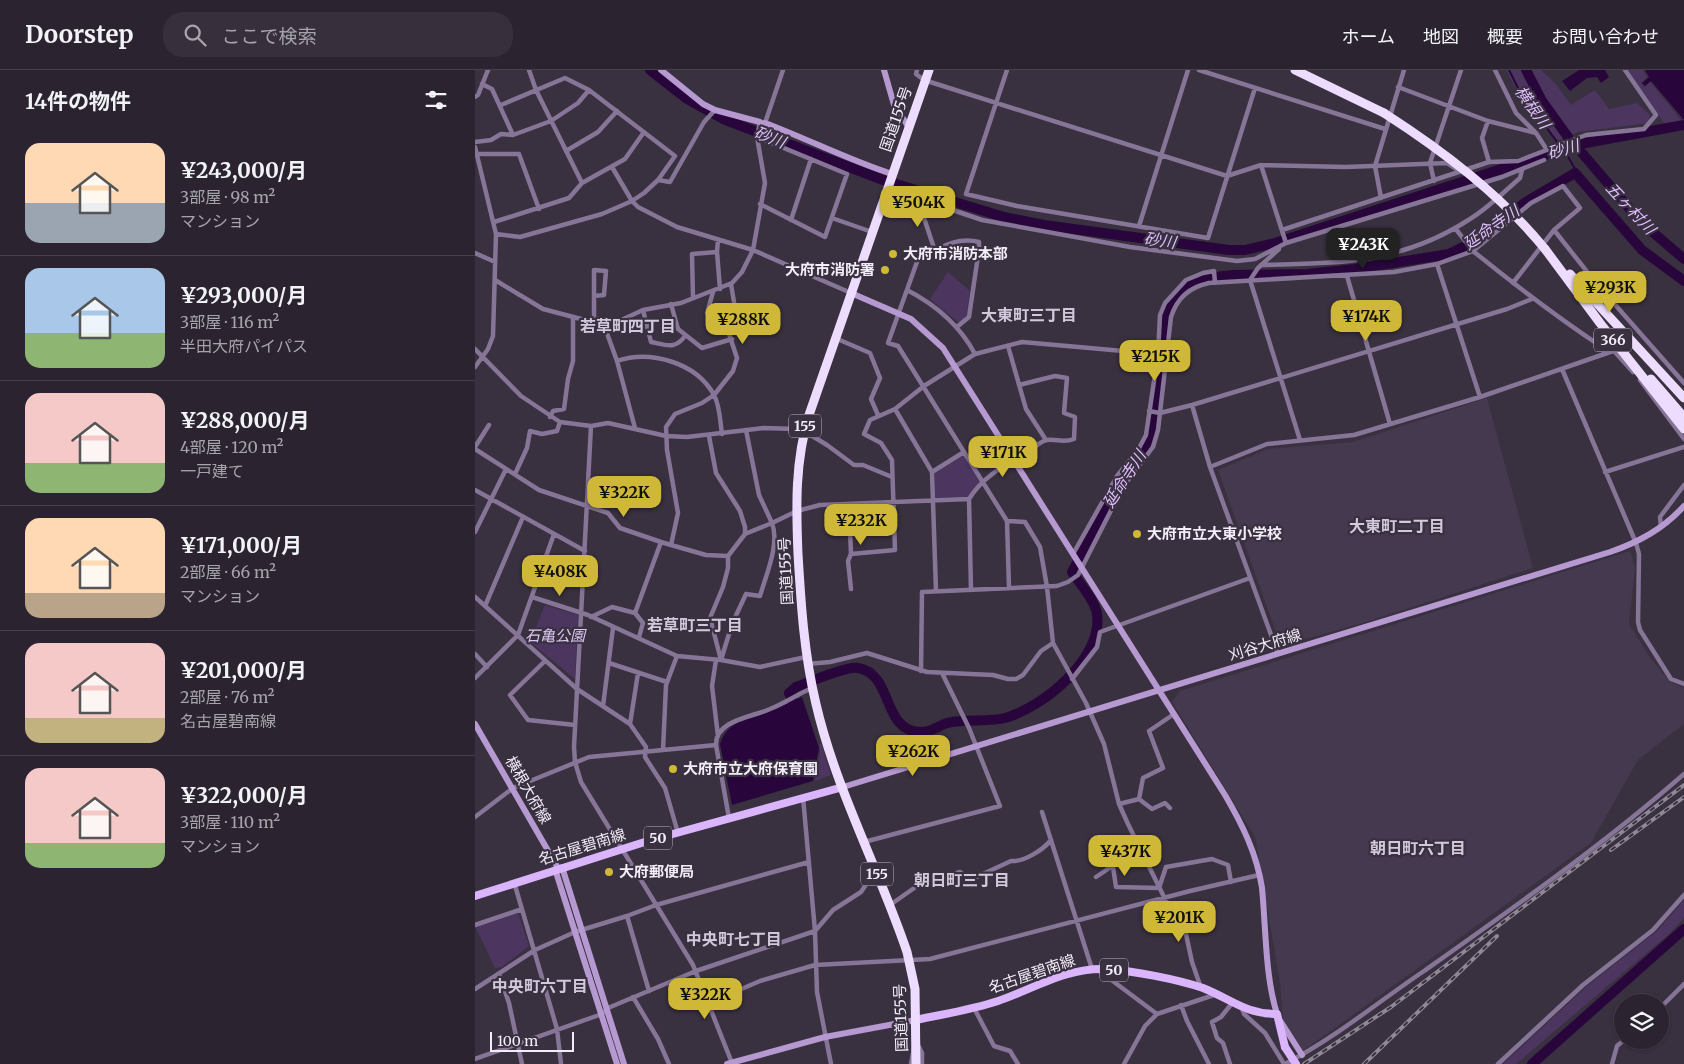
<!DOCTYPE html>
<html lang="ja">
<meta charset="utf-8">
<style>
:root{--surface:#2b2430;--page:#37303c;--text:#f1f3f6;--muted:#a6a4ab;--line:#47414c;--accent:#cfb837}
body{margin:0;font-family:Merriweather,"Noto Sans JP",serif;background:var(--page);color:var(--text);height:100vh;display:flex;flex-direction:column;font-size:19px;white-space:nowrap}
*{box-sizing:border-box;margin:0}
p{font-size:16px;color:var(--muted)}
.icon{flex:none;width:28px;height:28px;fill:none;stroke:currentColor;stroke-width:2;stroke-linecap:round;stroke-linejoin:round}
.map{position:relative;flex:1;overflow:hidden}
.drawer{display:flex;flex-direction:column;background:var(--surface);width:475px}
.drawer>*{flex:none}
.buttons{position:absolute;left:1139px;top:924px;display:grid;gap:10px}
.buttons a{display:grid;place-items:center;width:55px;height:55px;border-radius:50%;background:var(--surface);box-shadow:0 1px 4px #0004,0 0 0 1px var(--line);font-size:25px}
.scale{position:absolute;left:15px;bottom:12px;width:84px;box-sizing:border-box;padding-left:5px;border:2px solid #f3edf8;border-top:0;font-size:14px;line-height:18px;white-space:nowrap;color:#f3edf8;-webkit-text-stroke:4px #393040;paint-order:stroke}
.price{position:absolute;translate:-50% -42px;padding:0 11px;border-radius:10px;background:var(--accent);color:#111;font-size:16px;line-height:32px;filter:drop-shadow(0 1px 2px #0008)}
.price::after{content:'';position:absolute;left:50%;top:30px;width:15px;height:11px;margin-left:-8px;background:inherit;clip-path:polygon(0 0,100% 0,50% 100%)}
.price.active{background:#222;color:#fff}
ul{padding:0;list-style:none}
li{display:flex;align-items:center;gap:15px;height:125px;padding:0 25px}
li+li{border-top:1px solid var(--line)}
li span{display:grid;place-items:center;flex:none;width:140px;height:100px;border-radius:15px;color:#555}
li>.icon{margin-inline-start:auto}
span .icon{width:60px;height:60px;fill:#fffc;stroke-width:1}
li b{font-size:21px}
h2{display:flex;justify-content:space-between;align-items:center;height:60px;padding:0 25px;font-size:21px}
header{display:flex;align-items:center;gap:30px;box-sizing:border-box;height:70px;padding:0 25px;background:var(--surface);border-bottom:1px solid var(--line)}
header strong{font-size:24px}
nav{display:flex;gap:28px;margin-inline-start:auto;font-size:18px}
.search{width:350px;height:45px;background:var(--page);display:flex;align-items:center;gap:12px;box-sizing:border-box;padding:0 18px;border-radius:20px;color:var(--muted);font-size:19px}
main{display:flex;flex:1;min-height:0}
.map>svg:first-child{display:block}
.built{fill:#44394e}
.green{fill:#4c355f}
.water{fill:#28063c}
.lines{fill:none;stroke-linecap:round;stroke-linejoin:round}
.stream{stroke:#28063c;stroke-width:2}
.river{stroke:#28063c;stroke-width:10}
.street{stroke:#877597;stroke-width:4.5}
.secondary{stroke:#b699d0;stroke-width:6}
.primary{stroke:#dab5fb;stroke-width:8}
.highway{stroke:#eddcfd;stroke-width:9}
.rail-casing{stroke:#8f8896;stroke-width:4}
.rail{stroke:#393040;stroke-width:2;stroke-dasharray:5.5;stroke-linecap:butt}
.primary-bridge{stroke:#dab5fb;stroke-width:8}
.highway-bridge{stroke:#eddcfd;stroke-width:9}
.poi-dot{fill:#cfb837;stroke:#393040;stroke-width:2}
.labels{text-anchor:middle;stroke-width:4.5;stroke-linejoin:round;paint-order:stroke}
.shield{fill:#393040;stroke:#bbb4c1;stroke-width:1}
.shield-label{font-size:14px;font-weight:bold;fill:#f3edf8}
.street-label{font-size:15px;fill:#f3edf8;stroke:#393040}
.poi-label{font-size:15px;font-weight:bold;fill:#f3edf8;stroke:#393040;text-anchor:start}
.park-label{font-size:15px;font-style:italic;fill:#ddc7f1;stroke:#393040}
.water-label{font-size:16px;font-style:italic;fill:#dfbefc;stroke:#393040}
.neighbourhood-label{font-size:16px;font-weight:bold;fill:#d2c8dc;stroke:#393040}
</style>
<header>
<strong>Doorstep</strong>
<div class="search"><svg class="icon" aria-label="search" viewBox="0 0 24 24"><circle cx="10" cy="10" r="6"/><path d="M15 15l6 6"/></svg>ここで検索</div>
<nav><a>ホーム</a><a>地図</a><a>概要</a><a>お問い合わせ</a></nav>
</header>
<main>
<section class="drawer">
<h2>14件の物件<svg class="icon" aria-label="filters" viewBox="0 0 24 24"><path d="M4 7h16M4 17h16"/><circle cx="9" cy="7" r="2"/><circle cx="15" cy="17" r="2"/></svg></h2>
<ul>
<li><span style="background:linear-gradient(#ffd9b3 60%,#9aa5b1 0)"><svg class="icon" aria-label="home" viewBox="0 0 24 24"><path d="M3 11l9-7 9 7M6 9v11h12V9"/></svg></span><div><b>¥243,000/月</b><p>3部屋 · 98 m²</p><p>マンション</p></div></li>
<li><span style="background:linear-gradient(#a9c7e8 65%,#8fb573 0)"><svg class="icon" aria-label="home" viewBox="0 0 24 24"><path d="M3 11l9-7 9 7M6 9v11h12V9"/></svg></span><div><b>¥293,000/月</b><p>3部屋 · 116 m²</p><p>半田大府パイパス</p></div></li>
<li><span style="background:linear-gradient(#f6c9c9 70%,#8fb573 0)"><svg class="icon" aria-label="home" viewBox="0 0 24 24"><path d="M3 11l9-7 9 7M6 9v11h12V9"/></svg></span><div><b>¥288,000/月</b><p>4部屋 · 120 m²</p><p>一戸建て</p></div></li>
<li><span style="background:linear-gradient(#ffd9b3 75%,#b9a48a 0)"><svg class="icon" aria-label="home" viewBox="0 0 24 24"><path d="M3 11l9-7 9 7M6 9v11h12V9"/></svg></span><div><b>¥171,000/月</b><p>2部屋 · 66 m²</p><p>マンション</p></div></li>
<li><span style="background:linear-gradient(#f6c9c9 75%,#c2b280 0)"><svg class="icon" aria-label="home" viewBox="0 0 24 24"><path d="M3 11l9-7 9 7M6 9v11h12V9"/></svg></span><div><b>¥201,000/月</b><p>2部屋 · 76 m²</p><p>名古屋碧南線</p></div></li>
<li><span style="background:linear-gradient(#f6c9c9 75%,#8fb573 0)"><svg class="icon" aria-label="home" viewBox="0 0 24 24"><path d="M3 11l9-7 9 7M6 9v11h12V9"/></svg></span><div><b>¥322,000/月</b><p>3部屋 · 110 m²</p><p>マンション</p></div></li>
</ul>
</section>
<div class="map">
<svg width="1209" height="994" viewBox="0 0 1209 994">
<rect width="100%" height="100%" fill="#393040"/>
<!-- built -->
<path class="built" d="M1012,328L1058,498L891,552L806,576L743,400L793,379L878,372Z
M1155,481L1160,497L1154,554L1176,589L1196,612L1209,618V654L1163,690L1116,773L828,981L808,952L805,912L780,767L697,632L705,621Z"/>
<!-- green -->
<path class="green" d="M1031,0H1066L1081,14L1096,35L1120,20L1134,39L1162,33L1175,45L1174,53L1103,62L1082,71L1042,20Z
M1152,0H1168L1172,7L1166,13L1169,17L1175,12L1207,51L1189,53Z
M473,202L495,221L492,246L484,253L455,229Z
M489,385L505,412L493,427L460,428V403Z
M70,535L103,545L100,609L55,572Z
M346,673L356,705L340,711L345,682L344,675Z
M1209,830V848L1194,864L1041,994H1028L1112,916L1183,860Z
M43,843L54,876L27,897L20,898L0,856Z"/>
<!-- water -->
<path class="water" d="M1104,0H1130L1134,7L1126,13L1122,7L1112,8L1095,21L1087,11Z
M1170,0H1209V50L1176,11L1170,16L1167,13L1174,7Z
M327,627L344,678L338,711L257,735L245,674C253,650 271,651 291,643C303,638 315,632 327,627Z"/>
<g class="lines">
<!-- stream -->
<path class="stream" d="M1034,0L1045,22L1083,73
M1092,85L1103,104"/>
<!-- river -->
<path class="river" d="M175,0L212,29L248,49L408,110L529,147L569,155L754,180H770L800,173L1100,75L1209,55
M1051,0L1067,31L1093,67
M1107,83L1166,152L1209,189
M318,631L314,623L321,617C334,612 372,596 383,598C419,604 406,660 445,662C457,663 466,653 477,652C493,649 515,652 530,648C569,637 628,588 622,544C620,530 604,513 597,502L621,458L640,418L664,388L675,366L687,298L693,240L703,223L710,216L722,209L758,205L832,204L880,199L974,184L1002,170L1051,132L1100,103L1167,180L1209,211
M1057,994L1209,859"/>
<!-- street -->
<path class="street" d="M54,0L61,20L107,113
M442,0L441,4L449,10L752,106L786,95L871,97L972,93L984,101
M532,0L491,124L542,136L733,168L780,18
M724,0L910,59
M1020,0L1041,43L1061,63L1072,80
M7,14L17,19L38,65
M923,17L1013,51L1061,63
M0,27L3,25L13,0
M1013,51L1007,68L1014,92
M282,67L372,104L350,167L285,134
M0,72L16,70L26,64L38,65L76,51L103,33L114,20
M0,77L21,164L18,266L13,279L0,297
M91,81L123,62L142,41
M2,84H44L64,139
M786,95L811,173
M137,97L157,131L163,137L202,157L278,180L376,223
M183,110L195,112L229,52L240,40
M959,111L955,93L986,0
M413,118L507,150L655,177L762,191L780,189L811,173L1027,107L1069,90
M906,128L900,96L929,0
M443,130L460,181
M357,148L397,162
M316,150L336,89
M19,152L94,128L107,113L150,89L169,62
M664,156L713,0
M807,160L1014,92L1043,91L1111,65L1169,59L1181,45L1150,0
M1079,160L1121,213L1209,313
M21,164L45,167L127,144L157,131L169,123L183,110L200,86L114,20L90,8L26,35
M243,170L242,182L245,219
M804,179L783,198L775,210L825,370
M0,183L20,192
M962,194L1005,327
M786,195C864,193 926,194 995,149C1013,138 1029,122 1045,108L1047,100
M872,206L915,354
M20,210L68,239L129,255L142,252L168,240L206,233L257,213L267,202L278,180L290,113L282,67L285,52L290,53L308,0
M1038,213L1079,160L1105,138L1088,116L1056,133L998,181C1040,215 1082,247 1127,277L1129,284
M432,220C461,235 484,254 500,284L547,272L693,285
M119,226L129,225L131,201L119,200V252
M218,228L217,184L242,182
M196,234L203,259L227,278L257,269
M168,240L176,272C191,275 200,280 210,266
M129,255L142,291L160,358
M244,255L261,244L256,214
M483,256L494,247L504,179V172C481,166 463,179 443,189L413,273L423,276L428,284L532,451L534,518
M360,268L395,283L405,308L396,329L403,345
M533,276L551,339L571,370
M0,279L46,326L85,352L116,356L133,353L191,366L212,367L289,358L321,359L329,361L352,375L379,395H388L417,407
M1139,281L1158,302
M142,291C175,280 221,292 239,325C245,336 245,351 247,364
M1087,299L1161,473L1164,484L1163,552L1165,560L1196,609L1209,614
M1165,310L1209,369
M717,335L735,397L803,584
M420,339L457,402L461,521
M674,341L685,343L717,335L1032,239L1057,229
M75,347L78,341L89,339L93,309L98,291V247
M116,356L99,677L100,692L106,712L218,895L257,993
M234,366L241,403L265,441L270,457V464L253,486V498L248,517L235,548L246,590
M0,377L14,355
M0,379L64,420L133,443L145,458L186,472
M735,397L792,374L879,365L1005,327L1138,281
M457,402L489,382
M1130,402L1209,377
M40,404L52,378L55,361L67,364L82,361L85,352
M0,420L110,481
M374,434L376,484L373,491L376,519
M532,451L550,452L565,477L572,517L578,573L611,633L629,674L644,734L653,754L693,835L709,855L717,892L726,918
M1186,457L1185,447L1209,415
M0,462L31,399
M270,464L297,453L284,425L271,360
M196,475L231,485L253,486
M376,484L420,480L417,390L406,373L389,364L395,350L420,339L449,316L500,284
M598,484L642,406L663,380L671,365L683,284L685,245L690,233L711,210L728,203L739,201L740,213
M496,520L494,429C508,406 532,394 555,380C560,377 566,371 572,370C582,369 589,373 599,369L600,347L589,343L592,308L580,306L544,315
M0,527L102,619L155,654L171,677L170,687L190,718L203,763
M57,527L113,545L202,586L246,590L285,597L331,587
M10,536L48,447
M116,547L137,537L160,543
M164,567L168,553L160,543L186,472L196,475L203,443L192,380L191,357L200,344L227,333L239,325L258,301L262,288L254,264L237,250L232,243L238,222
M0,584L12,597
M241,590L237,616L243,666
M246,590L257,554L271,524L285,526C291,505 305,474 297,453L322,441L345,435L494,429
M70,591L35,625L53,650L100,655
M134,593L192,612
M333,594L355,592L392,583L452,602L518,605L533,609H541L548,605L566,581L578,573
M446,601L447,522L582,516L593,512L603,505L648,417L678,377L683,360L696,247C702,228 714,217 734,213L919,202L962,194L998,181L980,158
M0,608L43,565L79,464
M597,609L622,577L625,562L775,508
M128,636L138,558
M155,654L163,603
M188,680L191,615L202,586
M328,727L340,861L342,922L356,994
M664,729L668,708L688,698L674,661L699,644
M644,734L664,729L677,739L690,733L695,738
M567,742L617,899
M0,747L38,718L114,687L241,675
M254,748L241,675C240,650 278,647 295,639C310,633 323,624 337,618
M389,772L525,736L494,658L467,603
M629,779L638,797L641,817L684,818L691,797L737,789L753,795L756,812
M621,807L664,778
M39,812L82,959L86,994
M415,835L442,816L485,802L495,810L536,791C549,792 568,780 576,770
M0,855L47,839
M623,900L682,944
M24,904L34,933L47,994
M0,919L60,880L100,862L152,846
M174,921L152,846L181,835L334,792
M158,927L183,969L194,994
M234,933L285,911L340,895L455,889L715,821L784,805
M706,935L712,951L734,994
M766,936L769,944L790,963L809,994
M499,938L519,976L535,981L543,994
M1185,938L1209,914
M443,975L447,983V994
M0,989L127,944L133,938L221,901L340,861L358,840L386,822L400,801
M436,994L439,978
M649,994L670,956L682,944L742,924
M755,994L748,973L742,968L737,952L746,947L758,932
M810,994C860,968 903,932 949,901C1038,838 1128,775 1209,704
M1023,994L1108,915L1178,860L1209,825
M1137,994L1142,976L1149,970"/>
<!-- secondary -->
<path class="secondary" d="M186,0L228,34L240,40L285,52
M409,0L419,35L433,56
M290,53C333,69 373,90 417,104
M376,223L436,249L468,278L750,725C767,754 782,784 787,818C791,858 790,906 802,944
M0,654L83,798
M368,717L1135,482C1164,472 1188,459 1209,436
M87,797L149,994
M80,799L142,994
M806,952L827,985
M252,994L350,967L441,950"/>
<!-- primary -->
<path class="primary" d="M0,826L176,770L368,717
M441,950C468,944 496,940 523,931C558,919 593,897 631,899C659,901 701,909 728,918C756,929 770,944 802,944L810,977"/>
<!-- highway -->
<path class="highway" d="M820,0L909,43
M1070,179L1125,253L1209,359
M1095,204L1209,328
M1176,309L1209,347
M441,994L440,919L432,882C404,799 361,720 341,634C329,584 326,534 323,484C321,436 320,391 334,345L454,0"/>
<!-- rail casing -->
<g class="rail-casing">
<path id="rail" d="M1136,780L1209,727
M829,994L916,937L1209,715
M889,994L1022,866"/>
</g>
<!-- rail -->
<use href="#rail" class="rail"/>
<!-- primary-bridge -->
<path class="primary-bridge" d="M810,977L821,994"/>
<!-- highway-bridge -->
<path class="highway-bridge" d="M909,43C968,81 1025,124 1070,179"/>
</g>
<!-- markers -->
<g class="poi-dot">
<circle cx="418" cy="184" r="5"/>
<circle cx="410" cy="200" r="5"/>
<circle cx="662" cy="464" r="5"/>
<circle cx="198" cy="699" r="5"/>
<circle cx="134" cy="802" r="5"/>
</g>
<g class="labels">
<!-- shield labels -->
<g class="shield">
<rect x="1119" y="258.5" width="38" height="23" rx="4"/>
<rect x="314" y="344.5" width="32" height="23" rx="4"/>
<rect x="169" y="756.5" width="28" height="23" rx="4"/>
<rect x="386" y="792.5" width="32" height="23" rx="4"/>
<rect x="625" y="888.5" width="28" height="23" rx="4"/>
</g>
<g class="shield-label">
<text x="1138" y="275">366</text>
<text x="330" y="361">155</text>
<text x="183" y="773">50</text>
<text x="402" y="809">155</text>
<text x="639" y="905">50</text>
</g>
<!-- street labels -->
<g class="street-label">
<text transform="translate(421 49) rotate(-71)" y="5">国道155号</text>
<text transform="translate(311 501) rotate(-93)" y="5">国道155号</text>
<text transform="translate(790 575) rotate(-17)" y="5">刈谷大府線</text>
<text transform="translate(53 720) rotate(60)" y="5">横根大府線</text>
<text transform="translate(107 777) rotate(-17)" y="5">名古屋碧南線</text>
<text transform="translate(557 904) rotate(-19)" y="5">名古屋碧南線</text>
<text transform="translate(426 948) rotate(-92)" y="5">国道155号</text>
</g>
<!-- poi labels -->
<g class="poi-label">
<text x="428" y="189">大府市消防本部</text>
<text x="400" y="205" text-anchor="end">大府市消防署</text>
<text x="672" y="469">大府市立大東小学校</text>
<text x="208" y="704">大府市立大府保育園</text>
<text x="144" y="807">大府郵便局</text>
</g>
<!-- park labels -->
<g class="park-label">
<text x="80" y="571">石亀公園</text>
</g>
<!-- water labels -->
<g class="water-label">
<text transform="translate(1058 37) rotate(55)" y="6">横根川</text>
<text transform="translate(295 67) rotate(21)" y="6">砂川</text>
<text transform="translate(1088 79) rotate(-16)" y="6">砂川</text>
<text transform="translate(1156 138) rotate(47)" y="6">五ヶ村川</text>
<text transform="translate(1016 157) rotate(-35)" y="6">延命寺川</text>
<text transform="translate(685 170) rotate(8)" y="6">砂川</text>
<text transform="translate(649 409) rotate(-57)" y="6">延命寺川</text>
</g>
<!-- neighbourhood labels -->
<g class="neighbourhood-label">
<text x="554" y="251">大東町三丁目</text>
<text x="153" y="262">若草町四丁目</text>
<text x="922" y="462">大東町二丁目</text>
<text x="220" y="561">若草町三丁目</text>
<text x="943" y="784">朝日町六丁目</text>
<text x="487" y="816">朝日町三丁目</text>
<text x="259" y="875">中央町七丁目</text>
<text x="65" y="922">中央町六丁目</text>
</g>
</g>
</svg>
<div class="buttons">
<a><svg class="icon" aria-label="layers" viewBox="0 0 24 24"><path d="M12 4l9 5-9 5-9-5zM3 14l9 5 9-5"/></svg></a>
</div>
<div class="scale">100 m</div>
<b class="price" style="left:443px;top:158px">¥504K</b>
<b class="price active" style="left:888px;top:200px">¥243K</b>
<b class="price" style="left:1135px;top:243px">¥293K</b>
<b class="price" style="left:891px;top:272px">¥174K</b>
<b class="price" style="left:268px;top:275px">¥288K</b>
<b class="price" style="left:680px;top:312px">¥215K</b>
<b class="price" style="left:528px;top:408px">¥171K</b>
<b class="price" style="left:149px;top:448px">¥322K</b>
<b class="price" style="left:386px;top:476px">¥232K</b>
<b class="price" style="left:85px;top:527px">¥408K</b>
<b class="price" style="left:438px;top:707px">¥262K</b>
<b class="price" style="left:650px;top:807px">¥437K</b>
<b class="price" style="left:704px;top:873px">¥201K</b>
<b class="price" style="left:230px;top:950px">¥322K</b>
</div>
</main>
